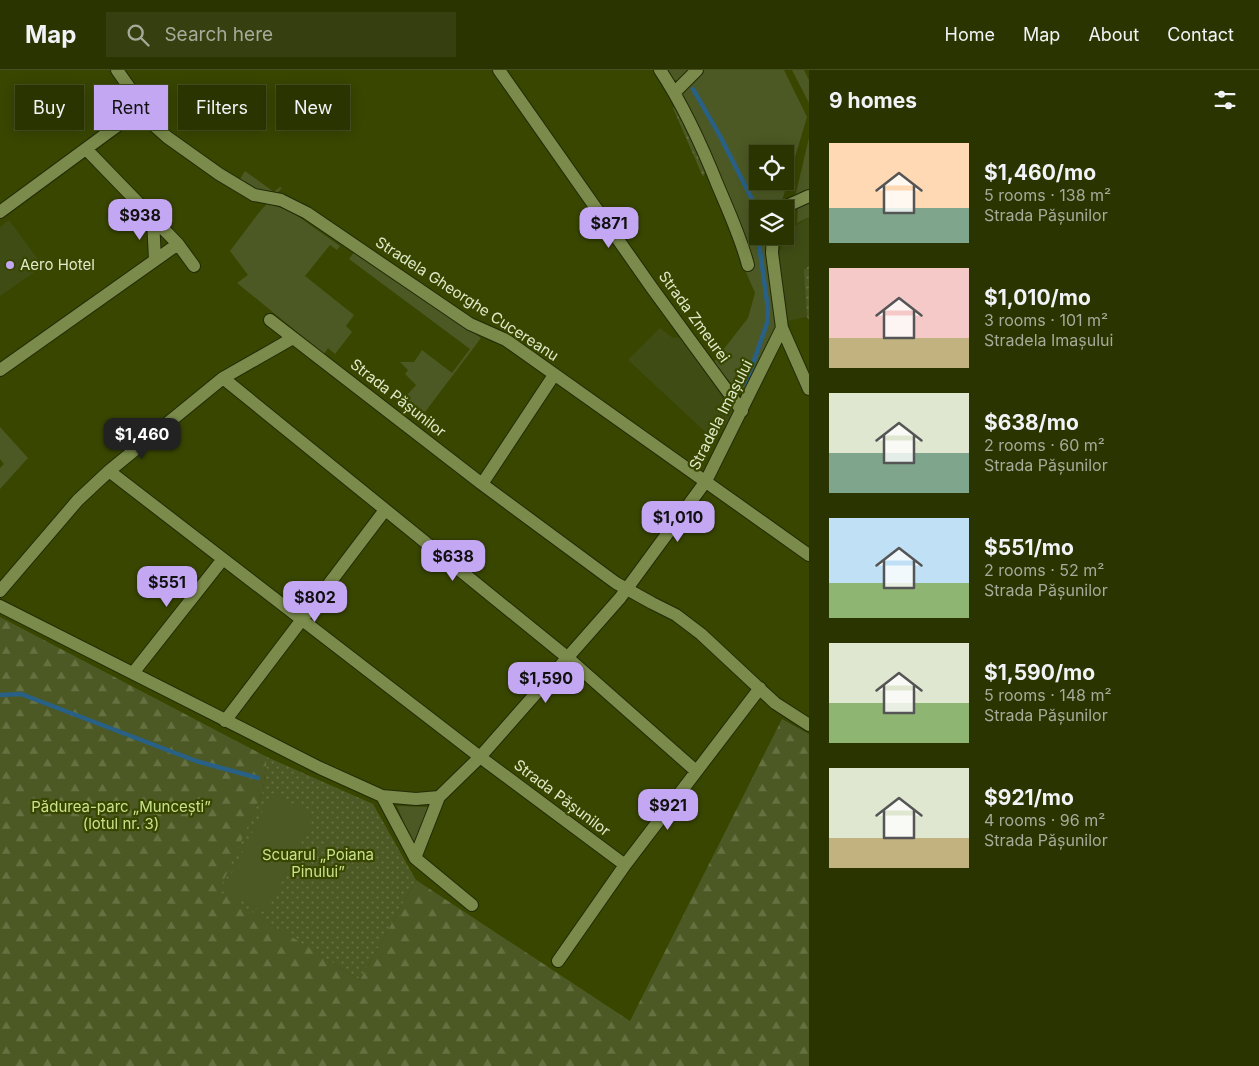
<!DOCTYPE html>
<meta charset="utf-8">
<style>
:root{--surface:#2a3400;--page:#363f0f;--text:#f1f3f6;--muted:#a5aa99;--line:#464f22;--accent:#c3a7f2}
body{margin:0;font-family:Inter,sans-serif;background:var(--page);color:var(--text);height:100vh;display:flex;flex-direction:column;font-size:19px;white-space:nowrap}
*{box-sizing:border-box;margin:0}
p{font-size:16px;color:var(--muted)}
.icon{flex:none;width:28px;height:28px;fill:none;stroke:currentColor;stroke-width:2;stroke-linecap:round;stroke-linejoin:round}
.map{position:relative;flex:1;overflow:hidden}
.side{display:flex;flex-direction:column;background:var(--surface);width:450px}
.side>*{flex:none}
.banner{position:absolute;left:15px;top:15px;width:475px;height:45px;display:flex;gap:10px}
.tools{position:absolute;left:749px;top:75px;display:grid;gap:10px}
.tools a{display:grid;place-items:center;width:45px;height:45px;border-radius:0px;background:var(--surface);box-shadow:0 2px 12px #0003,0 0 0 1px var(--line);font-size:25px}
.price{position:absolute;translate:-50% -42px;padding:0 11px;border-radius:10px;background:var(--accent);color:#111;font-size:16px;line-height:32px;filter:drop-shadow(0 1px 2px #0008)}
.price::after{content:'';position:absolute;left:50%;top:30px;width:15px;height:11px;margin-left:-8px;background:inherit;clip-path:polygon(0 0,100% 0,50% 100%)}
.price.current{background:#222;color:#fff}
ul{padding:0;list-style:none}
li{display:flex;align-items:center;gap:15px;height:125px;padding:0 20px}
li span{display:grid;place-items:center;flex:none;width:140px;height:100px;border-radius:0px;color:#555}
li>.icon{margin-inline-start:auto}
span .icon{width:60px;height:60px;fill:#fffc;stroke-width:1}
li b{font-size:21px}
h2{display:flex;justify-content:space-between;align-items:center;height:60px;padding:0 20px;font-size:21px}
.tag{padding:0 18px;border-radius:0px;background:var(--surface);box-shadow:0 2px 12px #0003,0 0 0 1px var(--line);font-size:18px;line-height:45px}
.tag.current{background:var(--accent);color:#111}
header{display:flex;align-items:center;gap:30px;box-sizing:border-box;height:70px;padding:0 25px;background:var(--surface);border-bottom:1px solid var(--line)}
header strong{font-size:24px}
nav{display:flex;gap:28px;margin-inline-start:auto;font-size:18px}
.search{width:350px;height:45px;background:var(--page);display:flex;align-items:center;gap:12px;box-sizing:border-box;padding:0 18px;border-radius:0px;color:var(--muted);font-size:19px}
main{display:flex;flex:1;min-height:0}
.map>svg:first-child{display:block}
.built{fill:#3f4c14}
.grass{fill:url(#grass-dots)}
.forest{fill:url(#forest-firs)}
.garden{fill:#4c5924;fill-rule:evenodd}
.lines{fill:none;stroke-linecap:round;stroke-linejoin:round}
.stream{stroke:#296086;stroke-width:4.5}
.minor-casing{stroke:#222a08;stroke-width:14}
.minor{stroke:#7a8b4b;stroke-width:12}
.poi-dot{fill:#c3a7f2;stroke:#384600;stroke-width:2}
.labels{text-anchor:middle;stroke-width:4.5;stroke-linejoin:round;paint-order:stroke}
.poi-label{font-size:15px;fill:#e0eac9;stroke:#384600;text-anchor:start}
.street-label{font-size:15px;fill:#e0eac9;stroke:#384600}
.park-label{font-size:15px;fill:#cae28b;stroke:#384600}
</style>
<header>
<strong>Map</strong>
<div class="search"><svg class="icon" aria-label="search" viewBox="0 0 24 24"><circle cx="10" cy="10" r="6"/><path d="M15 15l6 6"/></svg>Search here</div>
<nav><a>Home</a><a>Map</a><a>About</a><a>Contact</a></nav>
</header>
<main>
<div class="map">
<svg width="809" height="996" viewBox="0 0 809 996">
<defs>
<pattern id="grass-dots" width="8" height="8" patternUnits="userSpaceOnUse" patternTransform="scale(1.25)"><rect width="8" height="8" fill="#4c5924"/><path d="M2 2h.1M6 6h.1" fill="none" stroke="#667142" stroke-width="1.8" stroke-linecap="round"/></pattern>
<pattern id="forest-firs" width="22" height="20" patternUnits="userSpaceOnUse" patternTransform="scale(1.25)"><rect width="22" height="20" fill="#4c5924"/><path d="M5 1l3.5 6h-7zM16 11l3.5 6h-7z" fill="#667142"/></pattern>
</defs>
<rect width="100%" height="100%" fill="#384600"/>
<!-- built -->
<path class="built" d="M809,147V250L806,247L788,251L781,208L779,185L786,162Z
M9,150L43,196L0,226V157Z
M660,258L673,268L681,267L734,342L715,371L628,290Z"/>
<!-- grass -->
<path class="grass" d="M677,34L706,100L703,107L673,38Z
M809,196V250L807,247L804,200Z
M267,687L373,734L416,810L360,910L218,821L263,721Z"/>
<!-- forest -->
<path class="forest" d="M0,547L267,687L263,721L219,821L360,910L416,810L630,951L782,649L809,664V996H0Z"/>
<!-- garden -->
<path class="garden" d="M666,0H691L679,11L671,9Z
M703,0H784L807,47L782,131L778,139H758V166H769L777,247L775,260L752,315L743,319L733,315L713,293L748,248L755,223L745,200L754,194L737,147L682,25L683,19ZM758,84H785V111H758Z
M792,0H804L809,10V33Z
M809,68V120L795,127Z
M245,101L274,122L280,117L282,118L275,125L255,120L239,111Z
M809,132V147L797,153L798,137Z
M267,134L289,140L340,176L337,180L330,175L305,206L354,245L346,256L352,262L335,284L328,278L324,284L237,213L248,205L230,181L261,140Z
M355,181L481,268L425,342L422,341L411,344L400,333L416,315L405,304L408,300L400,292H414L422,280L452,303L470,279L349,189Z
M0,357L28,388L0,419V398L4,394L0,389Z
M272,723L315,745L266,843L223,821Z
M397,736L428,737L414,777Z"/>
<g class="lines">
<!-- stream -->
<path class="stream" d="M693,19L720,66L757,139L758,151
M746,314L767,253L768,239L758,166
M0,625L21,624L196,691L258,708"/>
<!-- minor casing -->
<g class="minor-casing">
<path id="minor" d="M117,0L136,27L140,39L147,49L167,67L219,104L254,125L281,130L307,143L470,254L506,270L809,485
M499,0L652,218L742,341
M660,0C684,36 702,76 718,116C729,142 741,168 748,195
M675,22L697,0
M785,141L789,135L809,126
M0,142L140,39
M153,149L155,190
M178,174L194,196
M270,250L482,414L616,513L652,533L676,545L701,564L775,633L809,655
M782,258L809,319
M0,300L178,174L87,80
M223,308L568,588L696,701
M109,401L480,687L625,795
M482,414L554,305
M0,521L78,430L109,401L223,308L293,268
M0,536L320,698L382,726L416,729L439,727
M133,603L223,489
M225,651L385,440
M382,726L415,788L472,835
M415,788L439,727L480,687L620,528L706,411L782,258L772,183L773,166
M558,891L625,795L760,618"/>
</g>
<!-- minor -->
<use href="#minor" class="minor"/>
</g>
<!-- markers -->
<circle class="poi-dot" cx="10" cy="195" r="5"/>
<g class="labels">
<!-- poi labels -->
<g class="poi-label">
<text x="20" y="200">Aero Hotel</text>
</g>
<!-- street labels -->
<g class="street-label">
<text transform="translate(467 229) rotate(33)" y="5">Stradela Gheorghe Cucereanu</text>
<text transform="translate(694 247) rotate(54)" y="5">Strada Zmeurei</text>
<text transform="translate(398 328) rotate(38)" y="5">Strada Pășunilor</text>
<text transform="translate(721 345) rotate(-63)" y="5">Stradela Imașului</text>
<text transform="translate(562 728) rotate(37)" y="5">Strada Pășunilor</text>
</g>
<!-- park labels -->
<g class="park-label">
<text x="121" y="742">Pădurea-parc „Muncești”<tspan x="121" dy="17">(lotul nr. 3)</tspan></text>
<text x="318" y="790">Scuarul „Poiana<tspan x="318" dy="17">Pinului”</tspan></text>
</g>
</g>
</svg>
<div class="tools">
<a><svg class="icon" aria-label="locate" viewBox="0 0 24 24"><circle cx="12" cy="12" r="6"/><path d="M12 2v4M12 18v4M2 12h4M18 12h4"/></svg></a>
<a><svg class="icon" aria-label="layers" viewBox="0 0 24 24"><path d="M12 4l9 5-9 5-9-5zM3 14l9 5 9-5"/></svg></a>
</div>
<b class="price" style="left:140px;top:171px">$938</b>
<b class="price" style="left:609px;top:179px">$871</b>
<b class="price current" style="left:142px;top:390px">$1,460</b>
<b class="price" style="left:678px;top:473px">$1,010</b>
<b class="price" style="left:453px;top:512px">$638</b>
<b class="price" style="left:167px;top:538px">$551</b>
<b class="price" style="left:315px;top:553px">$802</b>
<b class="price" style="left:546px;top:634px">$1,590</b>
<b class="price" style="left:668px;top:761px">$921</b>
<div class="banner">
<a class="tag">Buy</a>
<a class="tag current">Rent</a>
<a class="tag">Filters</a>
<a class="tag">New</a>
</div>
</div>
<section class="side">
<h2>9 homes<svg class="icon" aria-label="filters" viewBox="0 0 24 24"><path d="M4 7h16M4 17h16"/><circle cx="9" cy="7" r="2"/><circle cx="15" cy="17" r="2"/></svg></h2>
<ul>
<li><span style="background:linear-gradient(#ffd9b3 65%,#7fa58c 0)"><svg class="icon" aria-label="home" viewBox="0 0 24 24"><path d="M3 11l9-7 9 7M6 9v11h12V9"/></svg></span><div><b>$1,460/mo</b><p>5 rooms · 138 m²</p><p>Strada Pășunilor</p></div></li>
<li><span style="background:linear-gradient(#f6c9c9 70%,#c2b280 0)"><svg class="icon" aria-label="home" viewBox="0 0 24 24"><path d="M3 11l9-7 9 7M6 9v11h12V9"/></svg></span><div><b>$1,010/mo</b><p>3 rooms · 101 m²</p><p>Stradela Imașului</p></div></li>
<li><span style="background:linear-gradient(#dfe7d0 60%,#7fa58c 0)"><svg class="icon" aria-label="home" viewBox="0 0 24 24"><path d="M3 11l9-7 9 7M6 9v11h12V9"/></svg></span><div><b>$638/mo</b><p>2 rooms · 60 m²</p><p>Strada Pășunilor</p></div></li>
<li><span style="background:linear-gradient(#bfe0f5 65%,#8fb573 0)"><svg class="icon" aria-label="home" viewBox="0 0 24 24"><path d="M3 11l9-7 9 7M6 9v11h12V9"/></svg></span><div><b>$551/mo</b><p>2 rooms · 52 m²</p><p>Strada Pășunilor</p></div></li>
<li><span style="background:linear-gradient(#dfe7d0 60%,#8fb573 0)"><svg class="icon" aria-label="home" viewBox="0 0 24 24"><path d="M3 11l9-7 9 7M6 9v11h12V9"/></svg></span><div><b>$1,590/mo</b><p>5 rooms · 148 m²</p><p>Strada Pășunilor</p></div></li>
<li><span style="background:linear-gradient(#dfe7d0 70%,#c2b280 0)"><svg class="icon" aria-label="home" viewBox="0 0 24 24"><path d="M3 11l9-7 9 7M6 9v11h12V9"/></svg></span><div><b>$921/mo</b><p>4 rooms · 96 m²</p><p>Strada Pășunilor</p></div></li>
</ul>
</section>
</main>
